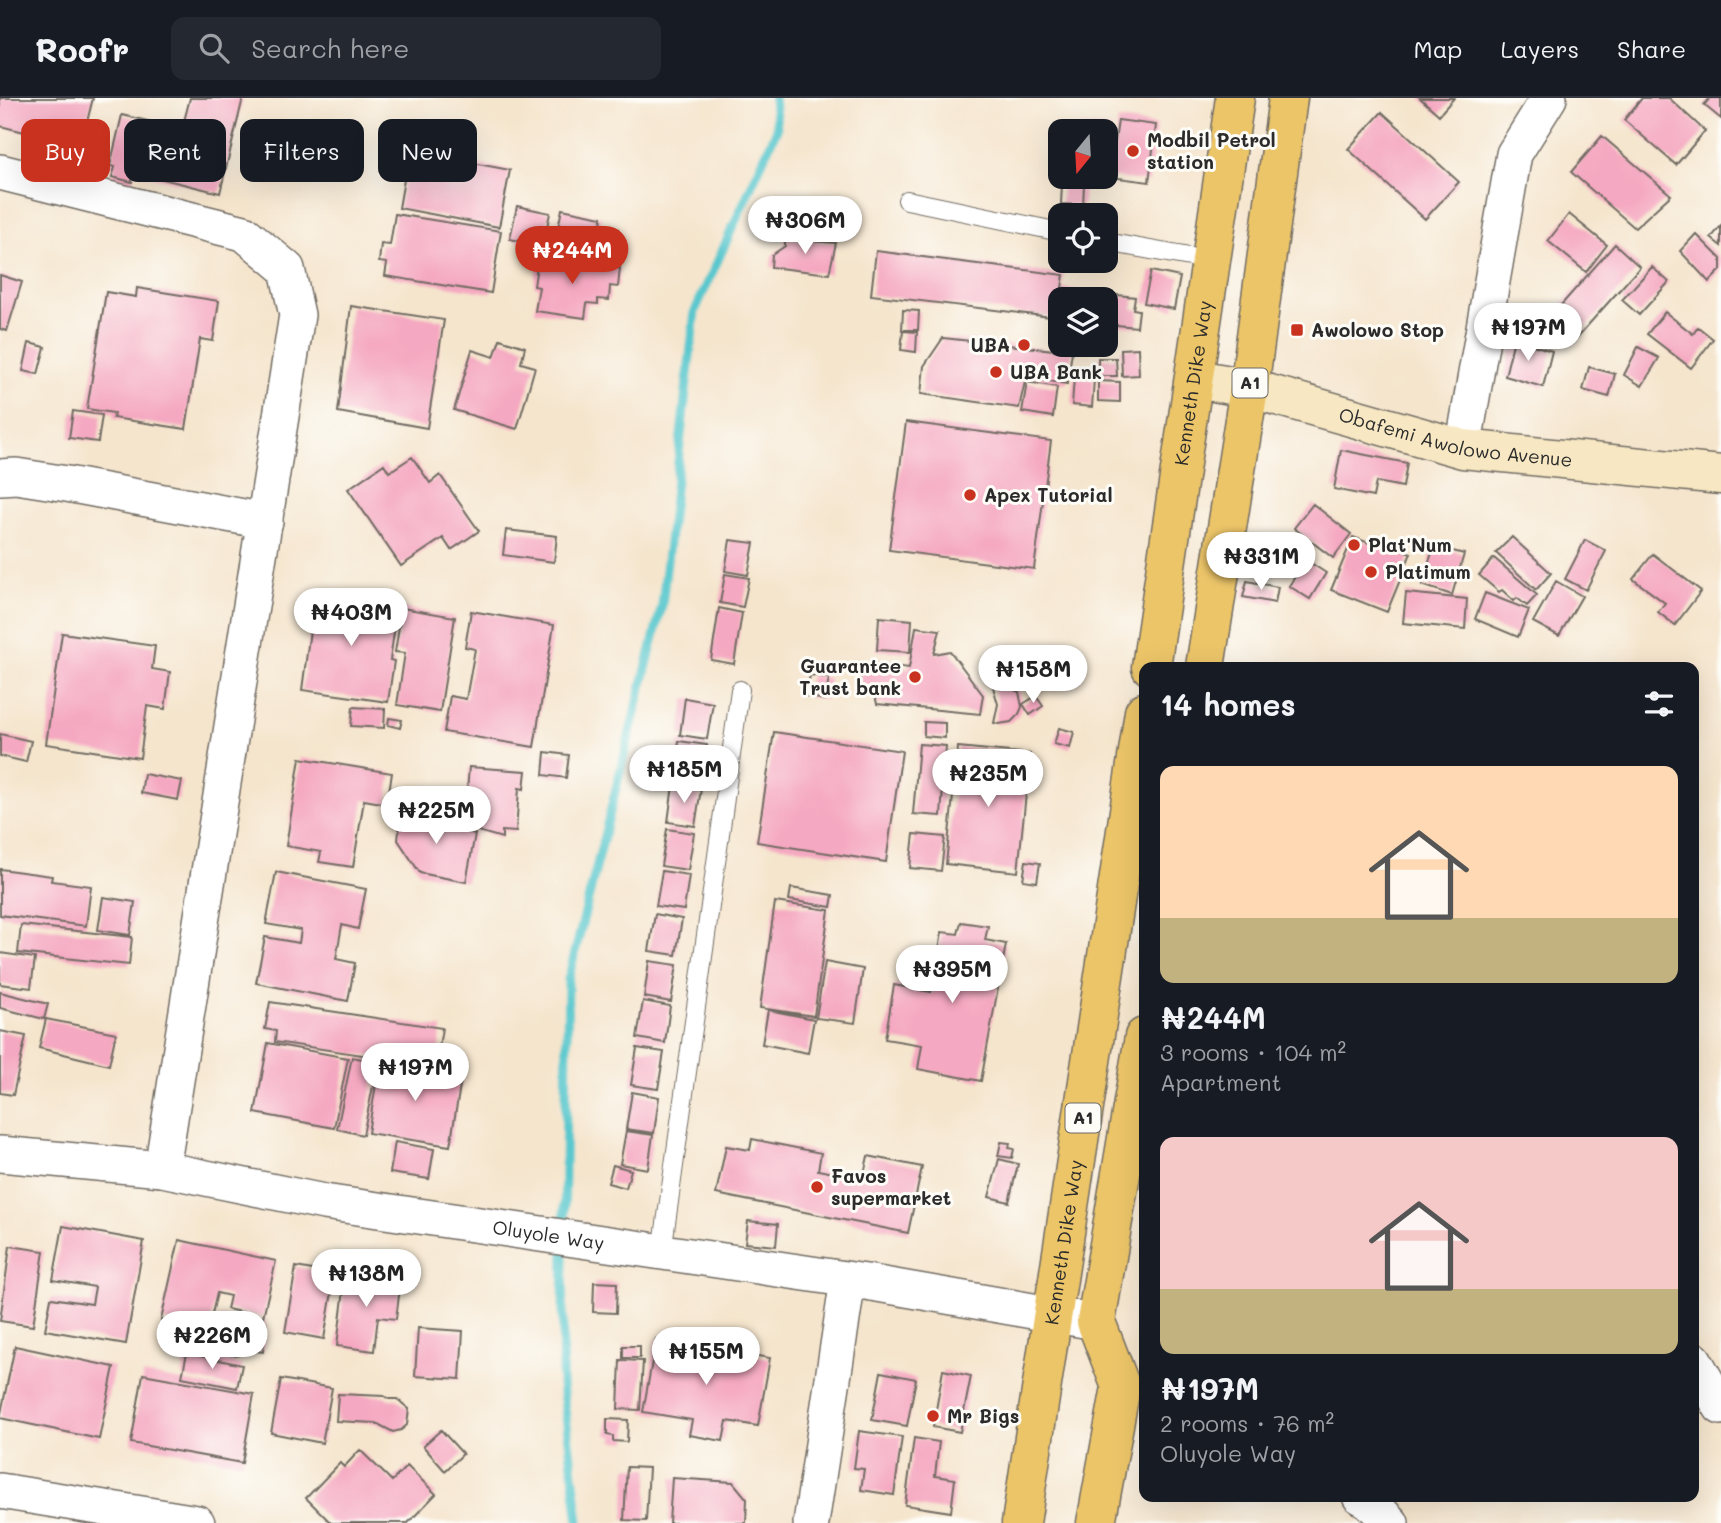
<!DOCTYPE html>
<meta charset="utf-8">
<style>
:root{--surface:#171b24;--page:#242831;--text:#f1f3f6;--muted:#9ea1a6;--line:#363941;--accent:#c8321e}
body{margin:0;font-family:Mali,sans-serif;background:var(--page);color:var(--text);height:100vh;display:flex;flex-direction:column;font-size:26px;white-space:nowrap}
*{box-sizing:border-box;margin:0}
p{font-size:23px;color:var(--muted)}
.icon{flex:none;width:38px;height:38px;fill:none;stroke:currentColor;stroke-width:2;stroke-linecap:round;stroke-linejoin:round}
.map{position:relative;flex:1;overflow:hidden}
.panel{position:absolute;left:1139px;top:564px;width:560px;height:840px;display:flex;flex-direction:column;background:var(--surface);border-radius:14px;box-shadow:0 7px 28px #0002}
.panel>*{flex:none}
.banner{position:absolute;left:21px;top:21px;width:665px;height:63px;display:flex;gap:14px}
.needle{width:46px;rotate:198deg}
.tools{position:absolute;left:1048px;top:21px;display:grid;gap:14px}
.tools a{display:grid;place-items:center;width:70px;height:70px;border-radius:14px;background:var(--surface);box-shadow:0 7px 28px #0002;font-size:35px}
.price{position:absolute;translate:-50% -60px;padding:0 16px;border-radius:24px;background:#fff;color:#222;font-size:23px;line-height:46px;filter:drop-shadow(0 2px 4px #0008)}
.price::after{content:'';position:absolute;left:50%;top:42px;width:21px;height:16px;margin-left:-10px;background:inherit;clip-path:polygon(0 0,100% 0,50% 100%)}
.price.on{background:var(--accent);color:#fff}
ul{padding:0;list-style:none}
li{display:grid;align-content:center;gap:14px;height:371px;padding:0 21px}
li span{display:grid;place-items:center;height:217px;border-radius:14px;color:#555}
li>.icon{margin-inline-start:auto}
span .icon{width:126px;height:126px;fill:#fffc;stroke-width:1}
li b{font-size:30px}
h2{display:flex;justify-content:space-between;align-items:center;height:84px;padding:0 21px;font-size:30px}
.tag{padding:0 24px;border-radius:14px;background:var(--surface);box-shadow:0 7px 28px #0002;font-size:24px;line-height:63px}
.tag.on{background:var(--accent);color:#fff}
header{display:flex;align-items:center;gap:42px;box-sizing:border-box;height:98px;padding:0 35px;background:var(--surface);border-bottom:2px solid var(--line)}
header strong{font-size:33px}
nav{display:flex;gap:38px;margin-inline-start:auto;font-size:24px}
.search{width:490px;height:63px;background:var(--page);display:flex;align-items:center;gap:18px;box-sizing:border-box;padding:0 24px;border-radius:14px;color:var(--muted);font-size:26px}
.map>svg:first-child{display:block}
.lines{fill:none;stroke-linecap:round;stroke-linejoin:round}
.stream{stroke:#5ac8ce;stroke-width:9}
.building{fill:#f5a8c1}
.service-casing{stroke:#726c64;stroke-width:20}
.minor-casing{stroke:#726c64;stroke-width:38}
.secondary-casing{stroke:#726c64;stroke-width:41}
.trunk-casing{stroke:#726c64;stroke-width:41}
.service{stroke:#fff;stroke-width:18}
.minor{stroke:#fff;stroke-width:35}
.secondary{stroke:#f7e8c3;stroke-width:38}
.trunk{stroke:#ecc569;stroke-width:38}
.poi-dot{fill:#c8321e;stroke:#fdfcf7;stroke-width:2.5}
.labels{text-anchor:middle;stroke-width:6;stroke-linejoin:round;paint-order:stroke}
.shield{fill:#fdfcf7;stroke:#6a6a68;stroke-width:2}
.shield-label{font-size:18px;font-weight:bold;fill:#2b2b2b}
.poi-label{font-size:19px;font-weight:bold;fill:#2b2b2b;stroke:#fdfcf7;text-anchor:start}
.street-label{font-size:19px;fill:#2b2b2b;stroke:#fdfcf7}
</style>
<header>
<strong>Roofr</strong>
<div class="search"><svg class="icon" aria-label="search" viewBox="0 0 24 24"><circle cx="10" cy="10" r="6"/><path d="M15 15l6 6"/></svg>Search here</div>
<nav><a>Map</a><a>Layers</a><a>Share</a></nav>
</header>
<div class="map">
<svg width="1721" height="1425" viewBox="0 0 1721 1425">
<rect width="100%" height="100%" fill="#fdfcf7"/>
<filter id="ink" filterUnits="userSpaceOnUse"><feTurbulence type="fractalNoise" baseFrequency=".0143" numOctaves="2"/><feDisplacementMap in="SourceGraphic" scale="14" xChannelSelector="R" yChannelSelector="G"/><feConvolveMatrix kernelMatrix="1 2 1 2 8 2 1 2 1" color-interpolation-filters="sRGB"/></filter>
<filter id="wash" filterUnits="userSpaceOnUse"><feTurbulence type="fractalNoise" baseFrequency=".00686" numOctaves="4" result="noise"/><feDisplacementMap in="SourceGraphic" scale="28" xChannelSelector="R" yChannelSelector="G"/><feGaussianBlur stdDeviation="1.57" result="paint"/><feColorMatrix in="noise" values="0 0 0 0 0 0 0 0 0 0 0 0 0 0 0 0 0 1.4 0 .05"/><feComposite in="paint" operator="in"/></filter>
<g filter="url(#wash)">
<rect width="100%" height="100%" fill="#f5e5cd"/>
<g class="lines">
<!-- stream -->
<path class="stream" d="M564,1134L568,882L662,507L695,213L777,31L774,0
M564,1148L562,1286L579,1425"/>
</g>
<g id="blocks">
<!-- building -->
<path class="building" d="M0,0H93L81,48L0,28Z
M190,0H243L220,95L134,74L132,84L112,79L115,69L110,68L122,17L182,31Z
M1420,0H1454L1439,17Z
M1642,0H1669L1705,33L1676,67L1624,22Z
M1710,0H1721V21L1704,7Z
M1382,14L1459,84L1425,121L1348,51Z
M1118,22L1156,27L1149,84L1110,79Z
M1083,28L1110,30L1108,52H1106V33H1083Z
M1602,38L1671,97L1635,130L1571,74Z
M409,53L510,72L499,129L399,110Z
M1062,86L1084,87L1083,107L1061,106Z
M517,108L550,115L543,148L510,141Z
M562,111L602,119L601,127L618,131L611,162L594,158L593,163L561,157L562,152L554,150Z
M1056,114L1060,115V126L1053,125Z
M395,116L501,133L491,195L385,178L387,165L379,164L381,146L390,147Z
M1569,116L1607,147L1586,174L1548,143Z
M1721,128V148L1711,140Z
M1696,136L1721,161V172L1709,184L1680,153Z
M785,141L836,145L829,176L771,169L772,157L785,148Z
M1615,146L1640,169L1572,245L1547,223Z
M876,153L1064,177L1062,190L1078,192L1077,201H1060V220L871,197Z
M541,159L620,170L618,189L610,188L609,202L598,201V206L587,205L585,220L535,213L539,189L534,188L538,161L541,162Z
M1652,169L1669,184L1639,217L1622,202Z
M1151,173L1180,179L1174,211L1144,205Z
M0,177L22,184L7,233L0,231Z
M137,190L219,203L213,243L200,241L186,331L113,320L114,315L87,311L106,194L136,199Z
M1099,195L1135,199L1133,211L1139,212L1137,229L1106,226V201H1099Z
M351,208L444,222L427,330L338,314Z
M903,212L919,213L918,232H902Z
M1665,214L1693,236L1698,229L1713,241L1691,270L1647,236Z
M903,233L917,234L916,254L901,252Z
M943,240L1072,254L1067,286L1026,279L1019,310L921,296L924,268Z
M500,241L525,249L521,265L535,269L517,331L454,312L472,252L494,259Z
M1514,241L1552,253L1543,289L1505,278Z
M29,245L45,249L38,276L23,273Z
M1638,249L1659,260L1642,288L1624,277Z
M1138,250L1139,277L1122,278L1121,251Z
M1098,260H1116L1117,278H1098Z
M1589,269L1615,276L1609,299L1583,292Z
M1074,279L1094,281L1092,309L1072,307Z
M1098,283L1120,284V304L1098,303Z
M1027,284L1057,289L1053,319L1022,314Z
M73,313L102,317L98,344L69,340Z
M906,324L1051,343L1034,471L889,452Z
M1341,352L1407,365L1403,389L1376,384L1373,399L1334,391Z
M412,359L430,385L440,377L479,433L451,452L443,440L401,468L348,391L384,366L389,374Z
M1313,406L1351,436L1333,460L1294,430Z
M506,432L557,438L554,464L503,457Z
M1353,439L1377,448L1380,442L1411,455L1387,514L1331,492Z
M1512,439L1551,475L1536,492L1496,455Z
M730,442L754,445L748,477L725,473Z
M1585,442L1606,453L1586,492L1565,481Z
M1434,448L1464,456L1452,497L1422,487Z
M1653,456L1701,493L1675,527L1658,514L1665,505L1633,481Z
M1494,460L1537,497L1527,508L1517,500L1514,503L1502,492L1499,494L1479,477Z
M1306,462L1326,475L1310,501L1289,488Z
M725,476L749,480L743,509L720,505Z
M1247,483L1278,489L1275,505L1243,499Z
M1556,483L1582,498L1559,538L1533,524Z
M315,495L398,507L390,562L394,563L388,604L302,592Z
M1406,495L1467,501L1465,531L1403,525Z
M1485,495L1529,512L1518,539L1475,521Z
M402,510L455,519L440,614L397,607L405,555L395,554Z
M719,510L742,515L734,566L711,562Z
M471,513L554,527L534,649L444,634L450,598L466,601L475,551L465,549Z
M879,519L912,522L910,554L877,552Z
M916,529L940,532L934,556L950,553L983,597L980,616L877,606L873,589L860,596V564L909,570Z
M62,535L155,548L152,571L170,574L165,611L147,608L140,660L46,646Z
M810,577L829,580L825,602L806,598Z
M1003,586L1019,594L1022,609L1019,616L1011,624L999,626L994,625L998,606L993,589Z
M1036,598L1043,608L1030,617L1023,606Z
M685,600L713,605L707,641L680,637Z
M353,609L385,611L384,630L351,628Z
M389,620L402,622L400,630L388,627Z
M924,624L945,625V640L924,638Z
M1059,630L1074,634L1070,650L1054,646Z
M774,634L902,653L886,764L757,744Z
M0,636L31,643L26,664L0,658Z
M679,643L707,647L701,684L674,680Z
M919,646L946,648L941,718L913,716Z
M958,649L1030,656L1018,774L946,766Z
M545,654L569,657L566,680L543,677Z
M300,660L392,675L387,706L364,702L353,769L319,764L321,754L286,748Z
M469,669L526,673L524,691L519,690L516,734L502,733V740L464,729Z
M144,676L182,683L178,702L141,695Z
M673,687L701,691L695,728L668,724Z
M401,715L455,723L454,731L475,736L466,784L420,775L398,742Z
M667,731L694,735L688,772L661,768Z
M914,736L945,739L941,773L910,770Z
M1026,763L1040,765L1037,784L1023,782Z
M0,771L52,778L51,783L91,788L86,828L0,817Z
M662,773L689,777L684,812L656,808Z
M276,774L366,791L358,831L342,827L336,861L355,865L348,903L256,885L265,839L299,845L301,832L266,826Z
M791,790L833,797L831,809L789,802Z
M103,799L135,804L130,837L98,832Z
M775,804L829,812L814,918L760,910Z
M655,816L682,821L676,857L649,853Z
M961,824L988,828L985,842L1006,846L981,983L918,971L922,947L885,941L894,887L931,894L942,834L958,836Z
M21,827L132,839L129,867L18,855Z
M0,855L35,860L31,890L0,886Z
M649,863L677,867L671,904L644,899Z
M825,864L863,871L855,925L816,920Z
M0,894L48,906L44,921L0,910Z
M643,903L670,908L665,945L637,940Z
M270,904L442,930L436,968L275,944L276,933L265,931Z
M768,912L814,921L808,955L762,946Z
M46,921L116,935L109,967L39,950Z
M0,933L26,938L13,997L0,995Z
M268,945L348,960L334,1030L255,1015Z
M637,950L664,954L658,991L631,987Z
M352,959L378,964L363,1037L337,1031Z
M380,962L462,976L450,1048L368,1035Z
M632,994L659,999L654,1035L626,1031Z
M626,1033L653,1037L648,1071L620,1066Z
M752,1041L821,1055L818,1072L863,1081L868,1058L922,1069L908,1135L716,1096L726,1048L750,1052Z
M395,1044L434,1051L429,1081L390,1075Z
M1001,1044L1010,1045L1009,1050L1014,1051L1012,1060L998,1058Z
M999,1061L1018,1066L1009,1104L989,1099Z
M613,1067L631,1072L626,1090L608,1085Z
M748,1123L778,1126L776,1148L745,1145Z
M63,1128L144,1143L126,1246L45,1232L51,1200L92,1206L95,1189L53,1182Z
M179,1142L276,1163L263,1219L227,1211L230,1198L217,1195L208,1232L161,1222Z
M10,1148L44,1153L33,1228L0,1223Z
M296,1169L335,1176L324,1241L285,1234Z
M346,1175L401,1182L396,1221L378,1219L374,1253L337,1248Z
M594,1184L617,1185L616,1215L593,1214Z
M221,1219L266,1224L263,1254L239,1251L238,1257L217,1255Z
M418,1230L463,1233L460,1281L415,1278Z
M656,1241L770,1260L758,1328L727,1323L723,1343L689,1337L692,1322L643,1314Z
M15,1248L114,1269L99,1341L0,1320Z
M623,1248H640V1260H623Z
M187,1255L242,1267L237,1290L182,1279Z
M620,1262L643,1263L640,1312L618,1311Z
M943,1272L971,1278L960,1334L933,1329Z
M881,1274L916,1281L907,1328L872,1322Z
M143,1276L254,1296L242,1365L131,1345Z
M281,1281L332,1290L322,1345L271,1335Z
M338,1296L384,1298L389,1301H397L409,1311L407,1327L401,1332L393,1334L376,1325L336,1323Z
M607,1321L628,1322L627,1344L613,1343V1338L607,1337Z
M441,1332L463,1356L445,1373L423,1348Z
M859,1333L902,1339L894,1397L861,1392L864,1371L854,1370Z
M914,1340L939,1344L935,1378L955,1381L951,1414L905,1407Z
M360,1352L392,1383L407,1368L436,1396L408,1425H331L306,1400L340,1365L344,1369Z
M627,1369L649,1370L646,1423L624,1422Z
M672,1380L733,1384L747,1401L746,1425H669Z"/>
</g>
</g>
<g filter="url(#ink)">
<use href="#blocks" fill-opacity="0" stroke="#726c64" stroke-width="2"/>
<g class="lines">
<!-- service casing -->
<g class="service-casing">
<path id="service" d="M907,102L1060,134
M1106,144L1212,163
M662,1154L740,592"/>
</g>
<!-- minor casing -->
<g class="minor-casing">
<g id="minor">
<path d="M0,74L244,135L287,171L297,217L162,1071"/>
<path d="M1463,351L1514,56L1549,0"/>
<path d="M0,379L16,378L67,386L265,423"/>
<path id="s1" d="M0,1056L162,1071L324,1104L866,1184L1096,1224"/>
<path d="M1694,1262L1721,1309"/>
<path d="M0,1393L197,1425"/>
<path d="M1360,1398L1369,1403L1391,1425"/>
<path d="M811,1425L848,1182"/>
</g>
</g>
<!-- secondary casing -->
<g class="secondary-casing">
<g id="secondary">
<path id="s2" d="M1195,281L1249,290L1463,351L1721,377"/>
</g>
</g>
<!-- trunk casing -->
<g class="trunk-casing">
<g id="trunk">
<path id="s3" d="M1151,569L1235,0"/>
<path d="M1205,569L1249,290L1288,0"/>
<path id="s4" d="M1021,1425L1144,614"/>
<path d="M1096,1425L1121,1289L1096,1224L1144,939"/>
</g>
</g>
<!-- service -->
<use href="#service" class="service"/>
<!-- minor -->
<use href="#minor" class="minor"/>
<!-- secondary -->
<use href="#secondary" class="secondary"/>
<!-- trunk -->
<use href="#trunk" class="trunk"/>
</g>
</g>
<!-- markers -->
<g class="poi-dot">
<circle cx="1133" cy="53" r="7"/>
<rect x="1290" y="225" width="14" height="14" rx="3.5"/>
<circle cx="1024" cy="247" r="7"/>
<circle cx="996" cy="274" r="7"/>
<circle cx="970" cy="397" r="7"/>
<circle cx="1354" cy="447" r="7"/>
<circle cx="1371" cy="474" r="7"/>
<circle cx="915" cy="579" r="7"/>
<circle cx="817" cy="1089" r="7"/>
<circle cx="933" cy="1318" r="7"/>
</g>
<g class="labels">
<!-- shield labels -->
<g class="shield">
<rect x="1232.5" y="270.5" width="35" height="29" rx="5"/>
<rect x="1065.5" y="1005.5" width="35" height="29" rx="5"/>
</g>
<g class="shield-label">
<text x="1250" y="291">A1</text>
<text x="1083" y="1026">A1</text>
</g>
<!-- poi labels -->
<g class="poi-label">
<text x="1147" y="49">Modbil Petrol<tspan x="1147" dy="22">station</tspan></text>
<text x="1311" y="239">Awolowo Stop</text>
<text x="1010" y="254" text-anchor="end">UBA</text>
<text x="1010" y="281">UBA Bank</text>
<text x="984" y="404">Apex Tutorial</text>
<text x="1368" y="454">Plat'Num</text>
<text x="1385" y="481">Platimum</text>
<text x="901" y="575" text-anchor="end">Guarantee<tspan x="901" dy="22">Trust bank</tspan></text>
<text x="831" y="1085">Favos<tspan x="831" dy="22">supermarket</tspan></text>
<text x="947" y="1325">Mr Bigs</text>
</g>
<!-- street labels -->
<g class="street-label">
<text dy="7" stroke="none"><textPath href="#s3" startOffset="287">Kenneth Dike Way</textPath></text>
<text dy="7" stroke="none"><textPath href="#s2" startOffset="268">Obafemi Awolowo Avenue</textPath></text>
<text dy="7" stroke="none"><textPath href="#s1" startOffset="555">Oluyole Way</textPath></text>
<text dy="7" stroke="none"><textPath href="#s4" startOffset="284">Kenneth Dike Way</textPath></text>
</g>
</g>
</svg>
<div class="tools">
<a><svg class="needle" viewBox="-14 -14 28 28"><path d="M0-13l5 13h-10z" fill="#e53935"/><path d="M0 13l5-13h-10z" fill="#9ea1a6"/></svg></a>
<a><svg class="icon" aria-label="locate" viewBox="0 0 24 24"><circle cx="12" cy="12" r="6"/><path d="M12 2v4M12 18v4M2 12h4M18 12h4"/></svg></a>
<a><svg class="icon" aria-label="layers" viewBox="0 0 24 24"><path d="M12 4l9 5-9 5-9-5zM3 14l9 5 9-5"/></svg></a>
</div>
<b class="price" style="left:805px;top:158px">₦306M</b>
<b class="price on" style="left:572px;top:188px">₦244M</b>
<b class="price" style="left:1528px;top:265px">₦197M</b>
<b class="price" style="left:1261px;top:494px">₦331M</b>
<b class="price" style="left:351px;top:550px">₦403M</b>
<b class="price" style="left:1033px;top:607px">₦158M</b>
<b class="price" style="left:684px;top:707px">₦185M</b>
<b class="price" style="left:988px;top:711px">₦235M</b>
<b class="price" style="left:436px;top:748px">₦225M</b>
<b class="price" style="left:952px;top:907px">₦395M</b>
<b class="price" style="left:415px;top:1005px">₦197M</b>
<b class="price" style="left:366px;top:1211px">₦138M</b>
<b class="price" style="left:212px;top:1273px">₦226M</b>
<b class="price" style="left:706px;top:1289px">₦155M</b>
<div class="banner">
<a class="tag on">Buy</a>
<a class="tag">Rent</a>
<a class="tag">Filters</a>
<a class="tag">New</a>
</div>
<section class="panel">
<h2>14 homes<svg class="icon" aria-label="filters" viewBox="0 0 24 24"><path d="M4 7h16M4 17h16"/><circle cx="9" cy="7" r="2"/><circle cx="15" cy="17" r="2"/></svg></h2>
<ul>
<li><span style="background:linear-gradient(#ffd9b3 70%,#c2b280 0)"><svg class="icon" aria-label="home" viewBox="0 0 24 24"><path d="M3 11l9-7 9 7M6 9v11h12V9"/></svg></span><div><b>₦244M</b><p>3 rooms · 104 m²</p><p>Apartment</p></div></li>
<li><span style="background:linear-gradient(#f6c9c9 70%,#c2b280 0)"><svg class="icon" aria-label="home" viewBox="0 0 24 24"><path d="M3 11l9-7 9 7M6 9v11h12V9"/></svg></span><div><b>₦197M</b><p>2 rooms · 76 m²</p><p>Oluyole Way</p></div></li>
</ul>
</section>
</div>
